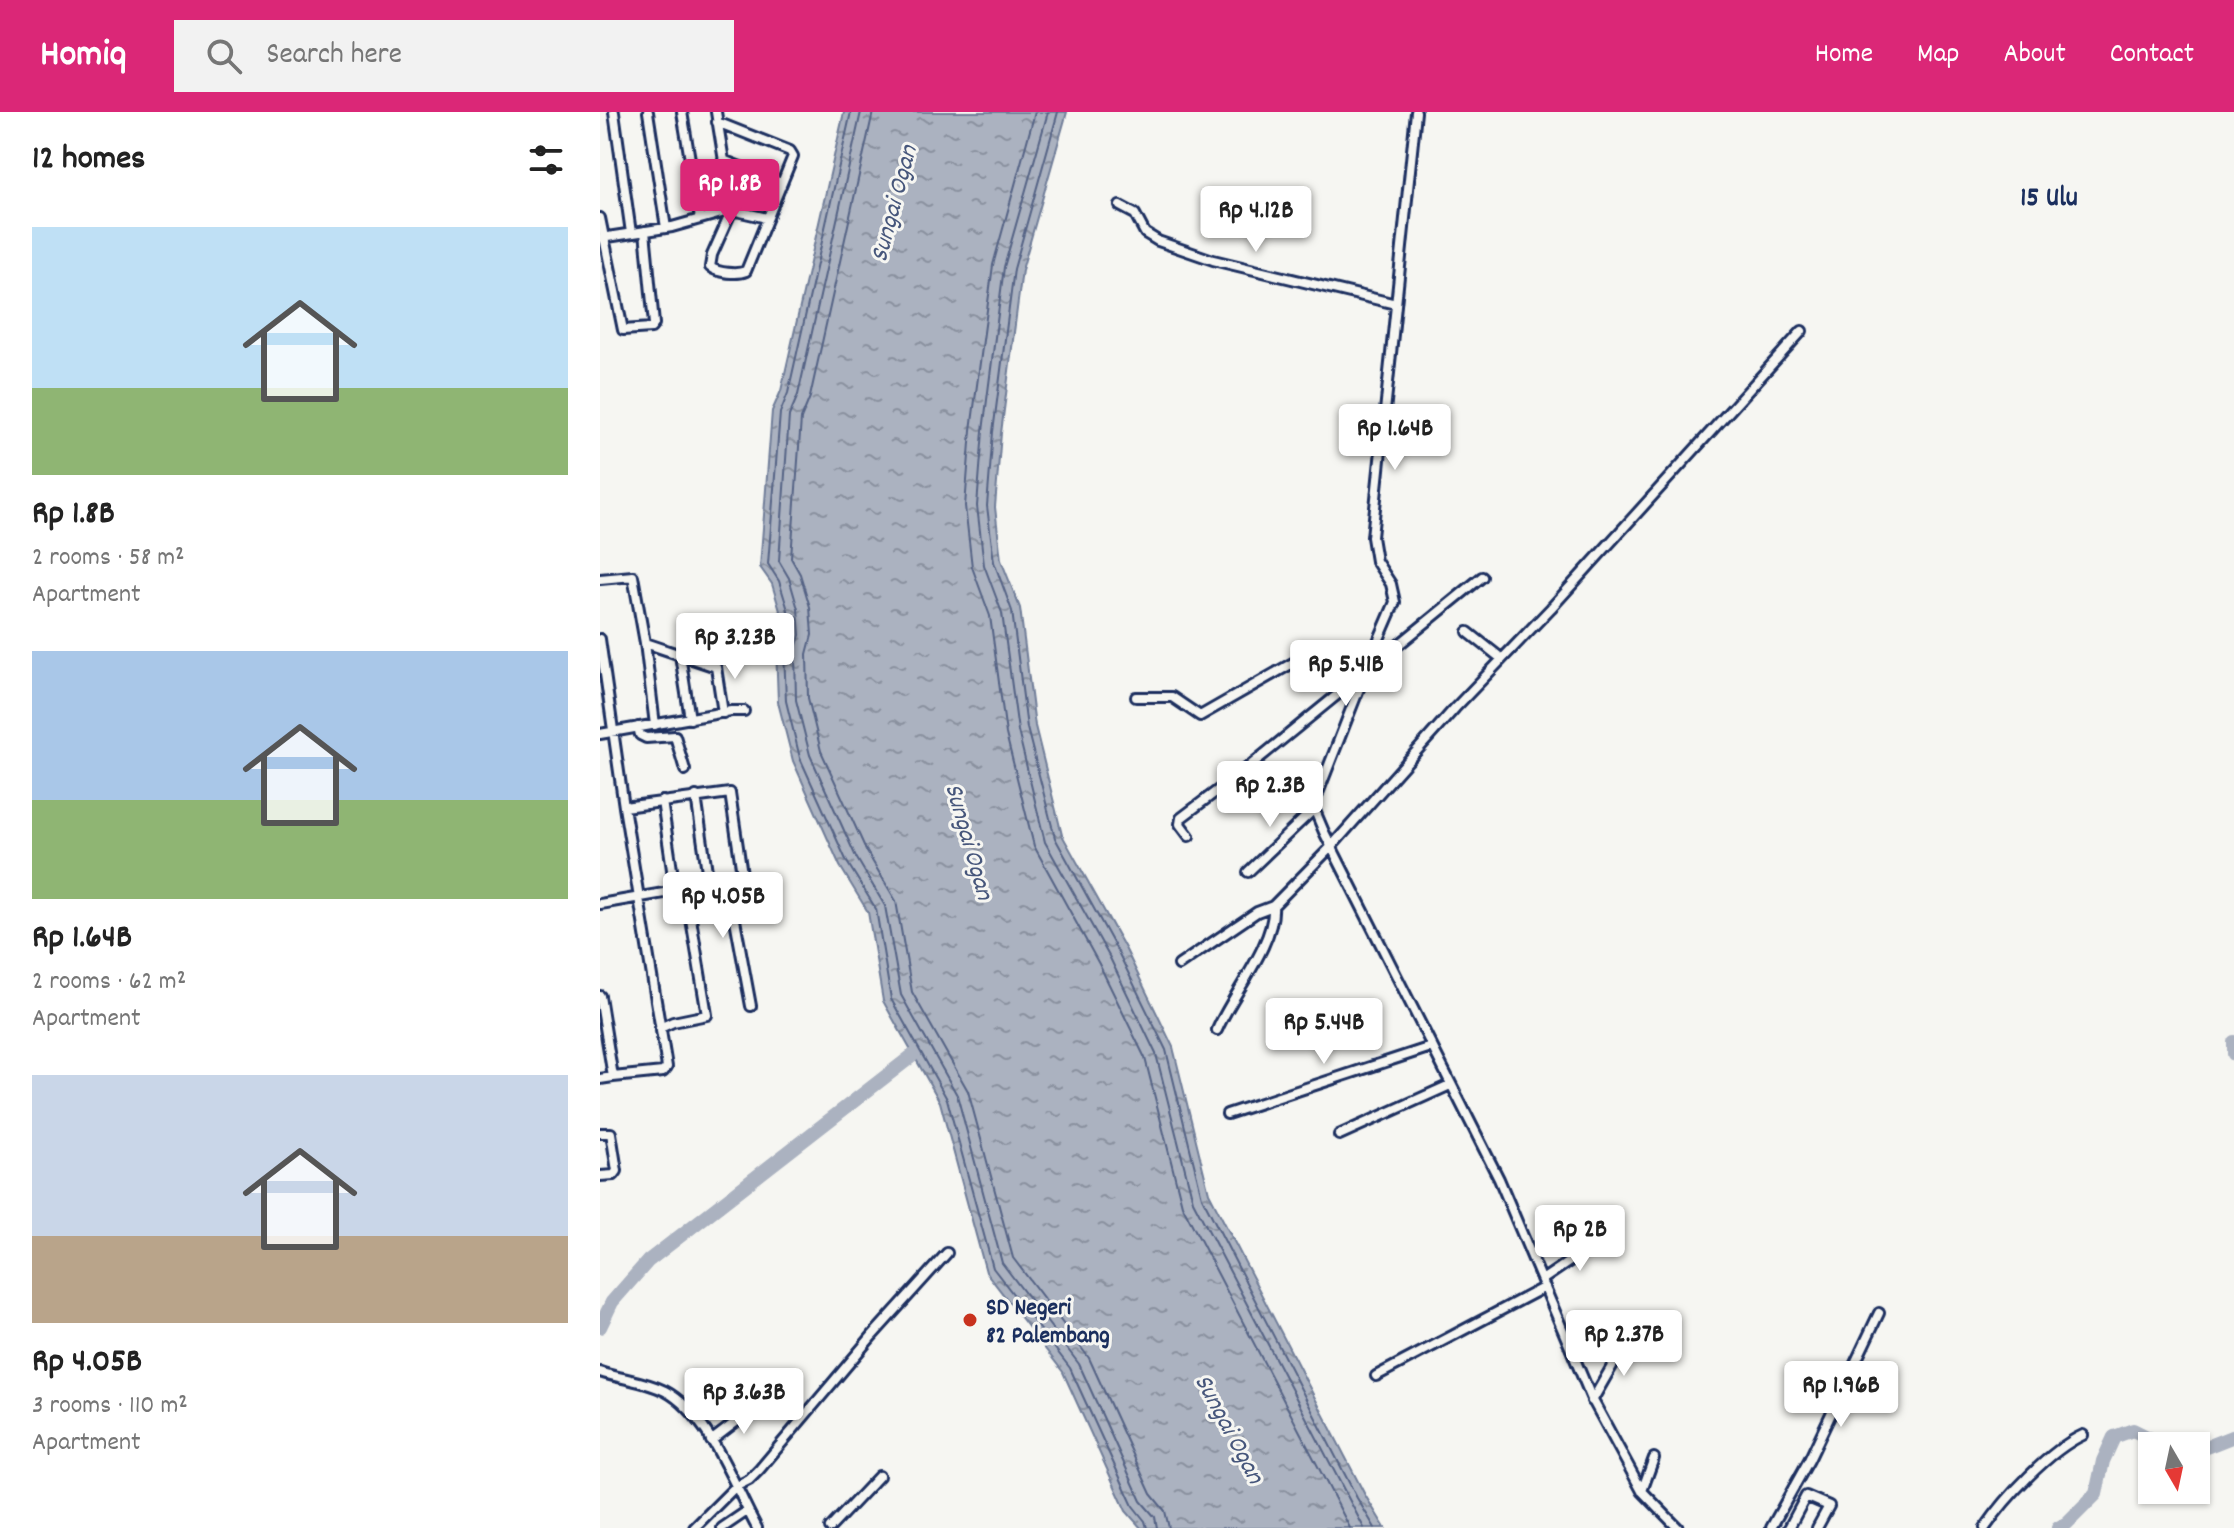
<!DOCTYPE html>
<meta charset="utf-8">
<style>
:root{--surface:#fff;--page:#f2f2f2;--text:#222;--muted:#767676;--accent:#db2777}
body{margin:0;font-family:Dekko,sans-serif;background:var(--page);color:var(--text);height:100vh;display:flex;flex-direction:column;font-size:30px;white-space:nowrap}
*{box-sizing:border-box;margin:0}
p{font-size:26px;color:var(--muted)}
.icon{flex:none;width:44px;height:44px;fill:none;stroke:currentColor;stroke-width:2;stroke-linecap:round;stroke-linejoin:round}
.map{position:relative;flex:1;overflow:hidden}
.drawer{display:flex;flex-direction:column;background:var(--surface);width:600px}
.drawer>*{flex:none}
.needle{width:52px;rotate:171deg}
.fabs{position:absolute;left:1538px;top:1320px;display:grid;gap:16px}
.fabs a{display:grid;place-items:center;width:72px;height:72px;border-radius:0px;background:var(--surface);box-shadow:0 2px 6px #0004;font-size:40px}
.price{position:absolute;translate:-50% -68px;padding:0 18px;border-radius:8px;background:#fff;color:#222;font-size:26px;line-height:52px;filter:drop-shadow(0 2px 4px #0008)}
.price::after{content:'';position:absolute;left:50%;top:48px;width:24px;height:18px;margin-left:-12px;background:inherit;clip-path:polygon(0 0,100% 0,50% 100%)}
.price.selected{background:var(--accent);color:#fff}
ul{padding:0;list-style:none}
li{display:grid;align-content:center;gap:16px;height:424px;padding:0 32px}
li span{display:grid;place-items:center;height:248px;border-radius:0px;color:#555}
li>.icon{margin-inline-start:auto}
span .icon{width:144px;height:144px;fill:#fffc;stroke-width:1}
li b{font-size:34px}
h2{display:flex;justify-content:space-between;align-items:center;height:96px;padding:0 32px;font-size:34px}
header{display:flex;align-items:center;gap:48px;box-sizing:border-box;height:112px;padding:0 40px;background:var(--accent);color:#fff}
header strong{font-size:38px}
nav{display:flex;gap:44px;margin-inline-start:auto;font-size:28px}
.search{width:560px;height:72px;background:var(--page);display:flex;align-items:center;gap:20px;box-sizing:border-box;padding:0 28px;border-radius:0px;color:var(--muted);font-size:30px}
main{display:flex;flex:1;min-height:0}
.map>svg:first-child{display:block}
.water{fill:url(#water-ripples);stroke:#717e99;stroke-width:2}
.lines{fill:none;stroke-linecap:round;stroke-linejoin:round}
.shore{stroke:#556385;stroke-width:2}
.river{stroke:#abb2c0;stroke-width:14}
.minor-casing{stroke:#1b2f5e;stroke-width:14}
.minor{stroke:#f6f6f2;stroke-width:8}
.poi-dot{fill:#c8321e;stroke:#f6f6f2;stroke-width:3}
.labels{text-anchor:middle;stroke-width:6;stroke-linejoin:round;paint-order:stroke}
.poi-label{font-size:24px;font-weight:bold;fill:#1b2f5e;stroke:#f6f6f2;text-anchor:start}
.water-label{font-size:26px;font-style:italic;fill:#46567b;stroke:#f6f6f2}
.quarter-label{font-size:28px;font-weight:bold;fill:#1b2f5e;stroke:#f6f6f2}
</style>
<header>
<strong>Homiq</strong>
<div class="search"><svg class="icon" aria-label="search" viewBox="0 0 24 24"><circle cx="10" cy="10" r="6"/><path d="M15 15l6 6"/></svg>Search here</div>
<nav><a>Home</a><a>Map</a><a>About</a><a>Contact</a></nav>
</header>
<main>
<section class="drawer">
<h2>12 homes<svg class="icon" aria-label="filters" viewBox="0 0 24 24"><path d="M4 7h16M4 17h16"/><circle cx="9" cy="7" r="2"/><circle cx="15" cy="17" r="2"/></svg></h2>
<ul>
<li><span style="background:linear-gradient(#bfe0f5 65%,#8fb573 0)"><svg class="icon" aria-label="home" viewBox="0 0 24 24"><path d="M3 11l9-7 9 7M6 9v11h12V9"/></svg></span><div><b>Rp 1.8B</b><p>2 rooms · 58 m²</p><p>Apartment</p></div></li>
<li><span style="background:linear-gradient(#a9c7e8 60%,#8fb573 0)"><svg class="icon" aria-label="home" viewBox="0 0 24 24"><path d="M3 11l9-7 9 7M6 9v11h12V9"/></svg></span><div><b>Rp 1.64B</b><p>2 rooms · 62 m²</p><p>Apartment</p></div></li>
<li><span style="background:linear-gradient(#c9d6e8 65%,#b9a48a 0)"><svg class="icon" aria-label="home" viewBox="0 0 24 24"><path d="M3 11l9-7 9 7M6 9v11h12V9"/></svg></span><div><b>Rp 4.05B</b><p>3 rooms · 110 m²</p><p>Apartment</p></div></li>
</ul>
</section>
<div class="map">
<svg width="1634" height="1416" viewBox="0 0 1634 1416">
<defs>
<pattern id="water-ripples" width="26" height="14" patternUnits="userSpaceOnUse" patternTransform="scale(2)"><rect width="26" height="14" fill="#abb2c0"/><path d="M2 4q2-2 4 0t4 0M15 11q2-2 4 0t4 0" fill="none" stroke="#8a919f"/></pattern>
</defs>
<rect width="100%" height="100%" fill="#f6f6f2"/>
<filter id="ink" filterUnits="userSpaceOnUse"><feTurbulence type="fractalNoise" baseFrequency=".0125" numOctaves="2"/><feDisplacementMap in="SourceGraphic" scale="16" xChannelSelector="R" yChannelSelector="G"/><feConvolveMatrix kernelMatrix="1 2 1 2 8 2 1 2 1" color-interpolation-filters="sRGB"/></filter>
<g filter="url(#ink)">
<!-- water -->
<path class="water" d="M244,0H467L422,158L401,321L395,395L401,448L420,496L435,614L462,723L526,838L573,935L609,1081L765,1383L785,1416H541L526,1399L463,1260L386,1160L340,990L283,889L268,800L240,754L193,649L178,590L176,535L182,522L180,499L172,472L160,455L172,299L181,279Z"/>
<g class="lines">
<!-- shore -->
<path class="shore" d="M251,0L188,281L180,301L168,452L179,469L188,498L190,523L184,538L186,589L200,646L247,750L276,797L291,887L347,987L393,1156L470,1256L533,1394L545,1409L547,1416
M261,0L198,283L189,304L179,449L189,466L198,497L200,523L195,540L196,588L210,643L256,745L285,794L301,883L357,983L402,1151L479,1252L541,1389L555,1405L557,1416
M273,0L210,285L201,307L191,446L200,462L210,495L212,523L207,542L208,586L221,639L267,740L296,789L312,880L368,979L413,1146L489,1246L551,1382L565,1399L569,1416
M435,0L393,153L371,318L365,394L372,455L390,504L406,622L434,734L499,852L545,946L582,1093L750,1416
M448,0L404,155L383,319L377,394L384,453L402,501L418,619L445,730L510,846L556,942L593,1089L764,1416
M458,0L414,157L393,320L387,394L394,450L412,499L427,616L455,726L519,842L566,938L602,1085L757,1386L775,1416"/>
<!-- river -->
<path class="river" d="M1634,930V942
M0,1215L12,1190L48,1149L312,944
M1596,1339L1634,1324
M1458,1416L1467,1411L1496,1382L1503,1349L1514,1325L1533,1318L1565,1334"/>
<!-- minor casing -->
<g class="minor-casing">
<path id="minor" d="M14,0L31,121
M48,0L66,116
M82,0L100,107
M816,0L772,425L776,449L791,472L795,490L773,541L713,694L724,720L899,1067L991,1285L1042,1379L1078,1416
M117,10L190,39L193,44L146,159C137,163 118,161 110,155L112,143L132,98L167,106
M123,48L181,71
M520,94L535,102L545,121L558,129L613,148L796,192
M0,106L23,218L51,216L54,212L45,119
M1,126L72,115L132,98L116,0
M0,467L33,464L45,531L116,555L123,601
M868,520L902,547
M0,527L24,695L130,681L142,762L140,767L128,770L0,792
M45,531L55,613
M80,543L90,607
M536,585H572L600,604L712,540L726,549L749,573
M38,615L40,623L46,626L75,624L85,658
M0,622L131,599H144
M96,684L109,773
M62,689L75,778
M589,724L580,712L581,706L646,657L882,465
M648,760L714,697
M128,770L151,894
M579,853L657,800L673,794L731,735L855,596L951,496L1202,219
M0,884L13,965L0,967
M60,916L73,910L107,903L86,777
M617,918C631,884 676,831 673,794
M13,965L63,960L67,955L24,695
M627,1002L831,935
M0,1021H11L17,1059L14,1063L0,1064
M739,1023L850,973
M942,1168L1001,1128
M0,1260C21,1267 45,1269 65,1279C109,1302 134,1374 157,1416
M776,1264L945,1175
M992,1289L1027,1228
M111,1329L158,1293
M1042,1379L1054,1346
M94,1416L135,1375L149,1368L159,1358L272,1224L347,1141
M122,1416L147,1399
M230,1416L279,1364
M1171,1416L1209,1348L1279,1201
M1189,1416L1206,1384L1229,1394L1217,1416
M1385,1416C1405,1386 1450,1338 1483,1323"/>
</g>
<!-- minor -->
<use href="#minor" class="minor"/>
</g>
</g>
<!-- markers -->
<circle class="poi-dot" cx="370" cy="1208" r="8"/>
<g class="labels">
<!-- poi labels -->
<g class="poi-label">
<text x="386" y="1202">SD Negeri<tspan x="386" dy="28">82 Palembang</tspan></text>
</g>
<!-- water labels -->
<g class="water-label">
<text transform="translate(292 91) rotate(-75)" y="9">Sungai Ogan</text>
<text transform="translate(371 729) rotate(74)" y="9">Sungai Ogan</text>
<text transform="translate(631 1316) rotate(62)" y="9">Sungai Ogan</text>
</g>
<!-- quarter labels -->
<g class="quarter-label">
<text x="1449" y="93">15 Ulu</text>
</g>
</g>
</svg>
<div class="fabs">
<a><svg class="needle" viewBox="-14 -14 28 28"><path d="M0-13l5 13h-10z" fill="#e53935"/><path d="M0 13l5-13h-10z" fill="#767676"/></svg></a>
</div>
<b class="price selected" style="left:130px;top:115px">Rp 1.8B</b>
<b class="price" style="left:656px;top:142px">Rp 4.12B</b>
<b class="price" style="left:795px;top:360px">Rp 1.64B</b>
<b class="price" style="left:135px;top:569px">Rp 3.23B</b>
<b class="price" style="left:746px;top:596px">Rp 5.41B</b>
<b class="price" style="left:670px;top:717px">Rp 2.3B</b>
<b class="price" style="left:123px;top:828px">Rp 4.05B</b>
<b class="price" style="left:724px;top:954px">Rp 5.44B</b>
<b class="price" style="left:980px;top:1161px">Rp 2B</b>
<b class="price" style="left:1024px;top:1266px">Rp 2.37B</b>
<b class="price" style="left:1241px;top:1317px">Rp 1.96B</b>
<b class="price" style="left:144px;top:1324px">Rp 3.63B</b>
</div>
</main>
